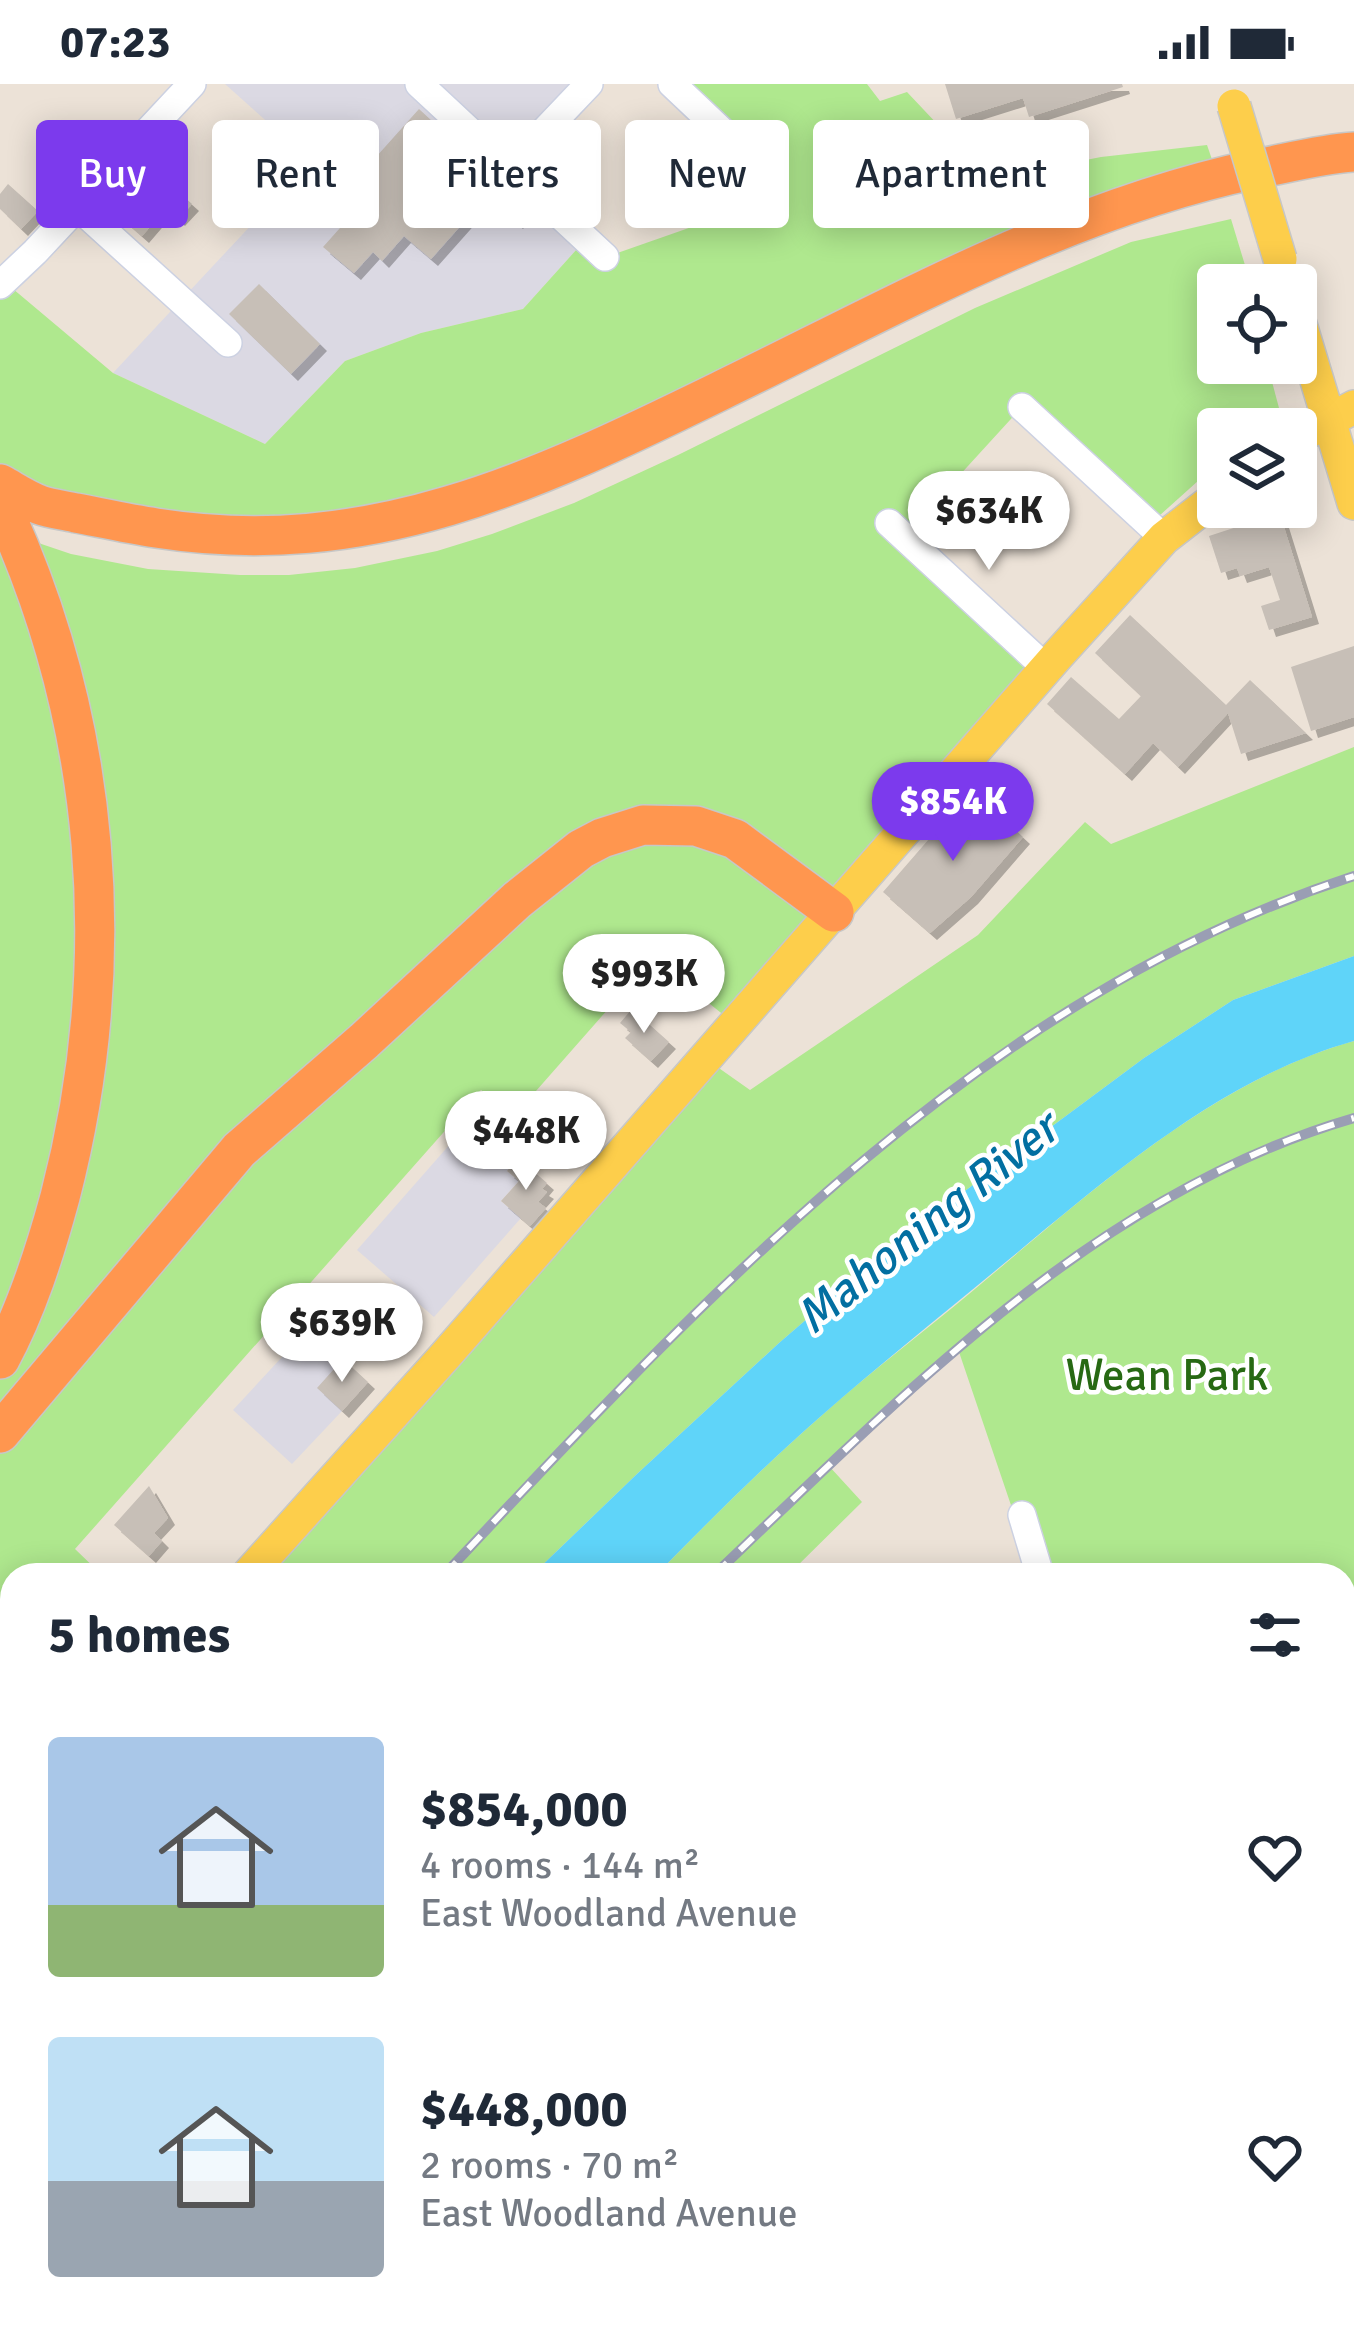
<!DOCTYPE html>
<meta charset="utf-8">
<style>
:root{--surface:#fff;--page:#f6f6f7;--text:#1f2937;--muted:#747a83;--accent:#7c3aed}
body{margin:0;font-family:Signika,sans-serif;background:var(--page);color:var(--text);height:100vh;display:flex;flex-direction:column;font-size:45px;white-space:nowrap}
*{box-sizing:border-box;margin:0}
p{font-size:39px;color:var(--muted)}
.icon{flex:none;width:66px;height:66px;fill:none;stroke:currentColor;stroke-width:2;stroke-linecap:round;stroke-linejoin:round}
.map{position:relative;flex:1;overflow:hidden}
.sheet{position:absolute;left:0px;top:1479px;width:1356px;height:768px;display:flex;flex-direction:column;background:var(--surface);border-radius:36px 36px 0 0;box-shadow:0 6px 30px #0003}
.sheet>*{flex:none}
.top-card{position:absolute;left:36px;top:36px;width:1284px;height:108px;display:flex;gap:24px}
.controls{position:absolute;left:1197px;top:180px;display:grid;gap:24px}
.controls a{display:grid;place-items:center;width:120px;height:120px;border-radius:12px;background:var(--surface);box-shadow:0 6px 30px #0003;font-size:60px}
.price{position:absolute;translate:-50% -102px;padding:0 27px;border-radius:42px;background:#fff;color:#222;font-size:39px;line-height:78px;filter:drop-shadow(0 3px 6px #0008)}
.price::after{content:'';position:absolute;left:50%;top:72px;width:36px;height:27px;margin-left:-18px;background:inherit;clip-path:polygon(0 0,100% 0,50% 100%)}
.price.current{background:var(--accent);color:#fff}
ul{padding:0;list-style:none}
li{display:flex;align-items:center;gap:36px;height:300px;padding:0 48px}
li span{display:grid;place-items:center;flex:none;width:336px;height:240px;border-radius:12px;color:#555}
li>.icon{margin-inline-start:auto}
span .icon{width:144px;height:144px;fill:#fffc;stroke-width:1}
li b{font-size:51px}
h2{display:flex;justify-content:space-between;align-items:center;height:144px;padding:0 48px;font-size:51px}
.tag{padding:0 42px;border-radius:12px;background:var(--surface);box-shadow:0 6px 30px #0003;font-size:42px;line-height:108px}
.tag.current{background:var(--accent);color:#fff}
.status{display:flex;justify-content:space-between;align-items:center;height:84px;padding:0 60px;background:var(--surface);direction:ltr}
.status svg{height:33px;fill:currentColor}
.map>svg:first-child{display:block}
.industrial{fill:#dbd9e3}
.green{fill:#afe88e}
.plaza{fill:#dbd6ce}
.water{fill:#5fd4f9}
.building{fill:#c7bfb7;filter:url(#shadow)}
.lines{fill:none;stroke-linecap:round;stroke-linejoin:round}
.minor-casing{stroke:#ccd1e2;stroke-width:30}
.major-casing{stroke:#c7c7c7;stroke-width:36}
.highway-casing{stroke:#c7c7c7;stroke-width:42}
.minor{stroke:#fff;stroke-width:27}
.major{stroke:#fdce4b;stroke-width:33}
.highway{stroke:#ff964f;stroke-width:39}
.rail-casing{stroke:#9a9eb4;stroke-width:10}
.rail{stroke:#fff;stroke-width:6;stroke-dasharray:18;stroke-linecap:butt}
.major-bridge-casing{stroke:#c7c7c7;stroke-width:36;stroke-linecap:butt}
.major-bridge{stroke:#fdce4b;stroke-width:33}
.labels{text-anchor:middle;stroke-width:9;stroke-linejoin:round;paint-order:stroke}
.park-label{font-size:45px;fill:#276913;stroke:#fff}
.water-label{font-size:48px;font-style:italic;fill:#026fa1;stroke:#fff}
</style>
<div class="status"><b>07:23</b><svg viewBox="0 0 49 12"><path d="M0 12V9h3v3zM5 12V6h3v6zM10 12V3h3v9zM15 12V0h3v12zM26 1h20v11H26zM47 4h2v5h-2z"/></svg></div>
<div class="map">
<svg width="1354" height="2247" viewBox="0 0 1354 2247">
<defs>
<filter id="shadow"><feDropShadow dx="7" dy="7" stdDeviation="0" flood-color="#0004"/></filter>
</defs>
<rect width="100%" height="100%" fill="#ece2d7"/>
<!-- industrial -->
<path class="industrial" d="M225,0H589L510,83L586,155L523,225L421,249L345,277L265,360L113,289L311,77Z
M473,1034L518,1074L507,1087L519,1097L501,1117L521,1134L434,1233L357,1166Z
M309,1244L343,1275L342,1327L292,1380L233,1326Z"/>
<!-- green -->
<path class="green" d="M672,0H867L880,17L907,8L989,95L1101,73L1207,61L1218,93L556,384L264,453L0,400V194L113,289L265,360L345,277L421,249L523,225L586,155L606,173L723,132L763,86Z
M1231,135L1251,201H1218V279H1267L1279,324L1255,345H1218V379L1149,441L1021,324L904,452L1046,584L736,941L653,874L514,1032L481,1006L75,1465L102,1491H12V1552L0,1551V446L71,470L148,485L240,491H289L355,484L437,467L492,450L574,419L678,371L975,224L1131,158Z
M1354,663V872L1233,916L1144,974L895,1159L779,1259L638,1389L532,1491H248L706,975L750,1006L978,851L1085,738L1111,760Z
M1354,957V1894L1344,1910V1491H1040L1015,1433L958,1265L829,1382L862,1418L788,1491H656C709,1437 763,1383 820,1333C870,1288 924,1248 975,1205C1086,1112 1212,996 1354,957Z
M0,1573L12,1575V2141L0,2160Z
M1354,2089V2235L1316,2247H1301L1296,2238L1303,2235H1344V2092Z
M76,2235H130L123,2247H69Z
M1051,2235H1129L1135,2247H1055Z"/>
<!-- plaza -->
<path class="plaza" d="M1129,2235H1240L1242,2241L1241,2247H1135Z"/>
<!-- water -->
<path class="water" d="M1354,872V957C1218,995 1102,1099 995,1187C937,1235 877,1283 820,1333C763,1383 709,1437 656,1491H532L638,1389L779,1259L895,1159L1144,974L1233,916Z
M12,2141V2235H76L69,2247H0V2160Z"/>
<!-- building -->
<path class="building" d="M945,0H1122L1123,3L1029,33L1023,14L956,35Z
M419,25L527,125L516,138L487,112L431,175L404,152L382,177L373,168L354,189L323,163L365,116L350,102Z
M696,66L708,77L680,108L668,96Z
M156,88L192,120L178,135L166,124L142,152L117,130Z
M8,100L38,127L21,145L0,125V110Z
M259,200L320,260L291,290L229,230Z
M1278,424L1312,533L1269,546L1261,522L1280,516L1269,483L1240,492L1237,484L1221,489L1209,452L1255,437L1253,432Z
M1130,531L1226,621L1250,596L1306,649L1241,670L1228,629L1178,683L1153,659L1125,690L1047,620L1071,593L1119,635L1141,612L1095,569Z
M1354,562V633L1311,647L1291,583Z
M976,710L1023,753L971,813L930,849L883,808L962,717L966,721Z
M632,925L669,958L651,977L625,954L631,948L620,939Z
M518,1074L547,1099L542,1105L547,1108L538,1118L546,1124L530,1142L501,1117L519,1097L507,1087Z
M343,1275L368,1298L342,1327L317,1304Z
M149,1402L168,1434L154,1449L162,1457L149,1472L114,1441Z"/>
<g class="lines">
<!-- minor casing -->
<g class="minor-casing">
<path id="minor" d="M419,0L605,173
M672,0L764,87
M510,83L589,0
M78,123L228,259
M0,201L35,168L192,0
M1022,323L1164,454
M889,439L1046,584
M1022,1431L1040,1491
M1253,2235L1257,2247
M1285,2235L1289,2247"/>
</g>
<!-- major casing -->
<g class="major-casing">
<path id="major" d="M1296,227L1354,419
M1296,354L1354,323
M248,1491L445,1272L1057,572L1164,454L1218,412
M0,1573L12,1575
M0,1763L12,1749
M0,1784L12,1796
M467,2235L479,2247"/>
</g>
<!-- highway casing -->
<g class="highway-casing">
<path id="highway" d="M0,400C13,407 26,416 40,421C51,425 64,426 76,429C102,434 129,440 156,444C369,477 534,398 720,307C893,223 1066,125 1256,85C1288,79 1321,70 1354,68
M0,419C102,638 121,879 60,1113C45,1168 27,1225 0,1275
M0,1349L239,1066L364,957L517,816L581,765L602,754L643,741L696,742L735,755L834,828"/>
</g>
<!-- minor -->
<use href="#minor" class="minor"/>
<!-- major -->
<use href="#major" class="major"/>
<!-- highway -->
<use href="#highway" class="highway"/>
<!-- rail casing -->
<g class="rail-casing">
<path id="rail" d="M444,1491C705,1212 980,913 1354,792
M714,1491C903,1311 1096,1109 1354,1034
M0,2055L12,2037
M123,2247L130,2235"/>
</g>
<!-- rail -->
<use href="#rail" class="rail"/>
<!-- major-bridge casing -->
<g class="major-bridge-casing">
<path id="major-bridge" d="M1234,22L1280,175"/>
</g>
<!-- major-bridge -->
<use href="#major-bridge" class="major-bridge"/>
</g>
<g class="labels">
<!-- park labels -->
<g class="park-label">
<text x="1167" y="1306">Wean Park</text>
</g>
<!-- water labels -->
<g class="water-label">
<text transform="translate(926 1138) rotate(-39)" y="17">Mahoning River</text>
</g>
</g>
</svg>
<div class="controls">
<a><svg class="icon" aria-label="locate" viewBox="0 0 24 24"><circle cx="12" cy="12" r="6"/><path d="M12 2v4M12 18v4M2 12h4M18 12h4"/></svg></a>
<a><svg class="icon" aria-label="layers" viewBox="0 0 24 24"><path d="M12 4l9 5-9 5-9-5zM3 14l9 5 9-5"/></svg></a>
</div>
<b class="price" style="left:989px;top:489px">$634K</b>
<b class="price current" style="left:953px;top:780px">$854K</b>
<b class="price" style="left:644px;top:952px">$993K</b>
<b class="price" style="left:526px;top:1109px">$448K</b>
<b class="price" style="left:342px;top:1301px">$639K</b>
<div class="top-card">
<a class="tag current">Buy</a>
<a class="tag">Rent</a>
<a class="tag">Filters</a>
<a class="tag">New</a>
<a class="tag">Apartment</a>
</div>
<section class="sheet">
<h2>5 homes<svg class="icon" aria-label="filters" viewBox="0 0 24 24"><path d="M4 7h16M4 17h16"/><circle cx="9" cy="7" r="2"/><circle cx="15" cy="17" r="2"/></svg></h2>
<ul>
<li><span style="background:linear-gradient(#a9c7e8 70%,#8fb573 0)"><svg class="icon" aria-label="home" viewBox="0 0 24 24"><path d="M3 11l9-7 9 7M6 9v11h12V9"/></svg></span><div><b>$854,000</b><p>4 rooms · 144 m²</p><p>East Woodland Avenue</p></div><svg class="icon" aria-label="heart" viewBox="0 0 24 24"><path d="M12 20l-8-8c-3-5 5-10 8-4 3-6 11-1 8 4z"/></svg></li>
<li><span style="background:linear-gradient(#bfe0f5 60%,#9aa5b1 0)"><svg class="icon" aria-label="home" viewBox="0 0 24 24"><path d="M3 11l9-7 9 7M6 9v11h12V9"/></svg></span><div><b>$448,000</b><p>2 rooms · 70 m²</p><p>East Woodland Avenue</p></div><svg class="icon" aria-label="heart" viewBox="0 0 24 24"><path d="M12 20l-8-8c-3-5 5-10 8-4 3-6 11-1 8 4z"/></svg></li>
</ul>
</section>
</div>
